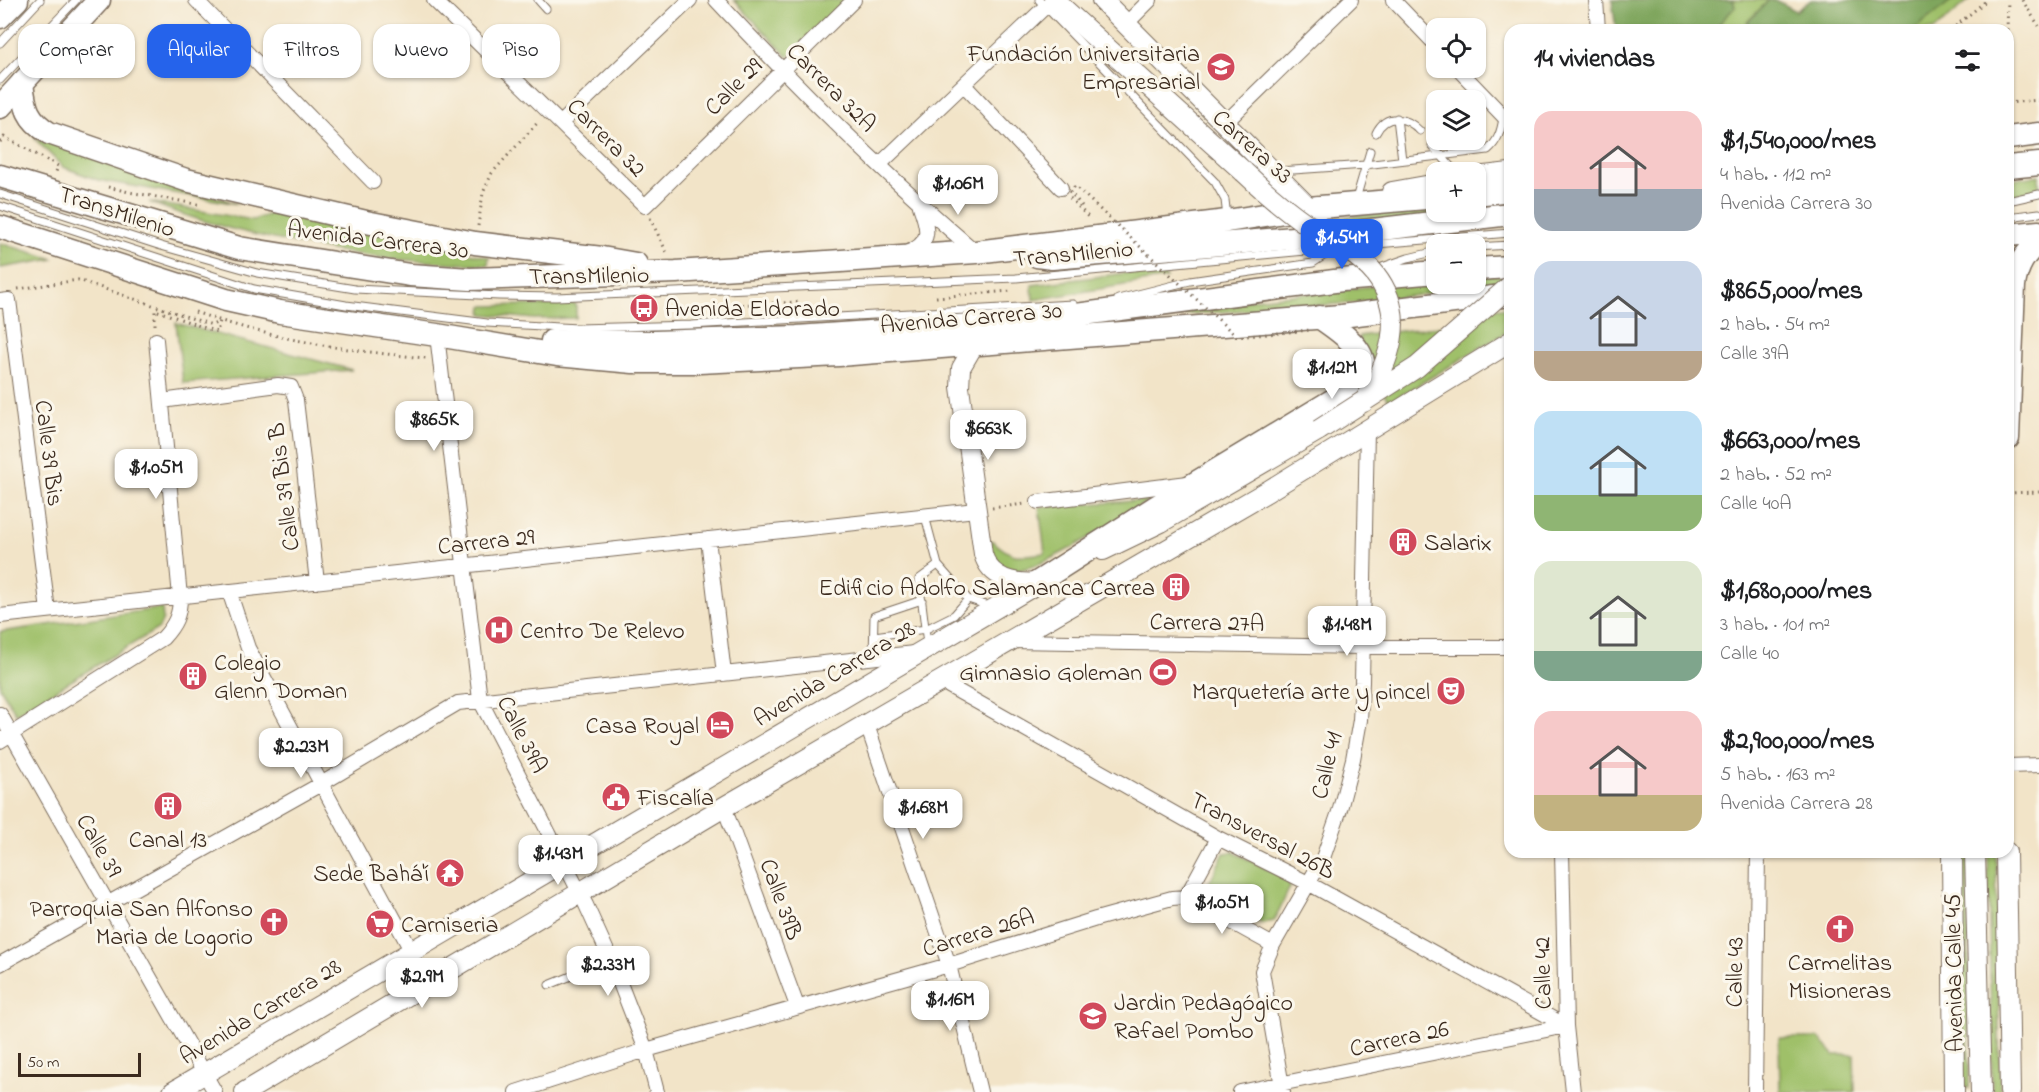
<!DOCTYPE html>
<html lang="es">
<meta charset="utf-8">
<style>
:root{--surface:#fff;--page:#f2f2f2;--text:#202124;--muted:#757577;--accent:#2563eb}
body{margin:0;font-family:"Indie Flower",sans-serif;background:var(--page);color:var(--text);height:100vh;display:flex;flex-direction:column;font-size:22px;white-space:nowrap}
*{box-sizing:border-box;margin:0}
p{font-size:20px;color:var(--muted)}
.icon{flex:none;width:33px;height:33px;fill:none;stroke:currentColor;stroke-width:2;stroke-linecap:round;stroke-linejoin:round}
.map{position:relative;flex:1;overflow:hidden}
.details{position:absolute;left:1504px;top:24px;width:510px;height:834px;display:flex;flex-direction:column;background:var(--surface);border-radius:18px;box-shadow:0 2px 4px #0004}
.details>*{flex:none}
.banner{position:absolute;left:18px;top:24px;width:570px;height:54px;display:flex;gap:12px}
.buttons{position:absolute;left:1426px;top:18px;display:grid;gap:12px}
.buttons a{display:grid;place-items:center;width:60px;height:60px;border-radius:12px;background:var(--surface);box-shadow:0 2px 4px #0004;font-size:30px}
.scale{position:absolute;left:18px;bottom:15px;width:123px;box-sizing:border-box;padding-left:6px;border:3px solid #3b2a1e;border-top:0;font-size:16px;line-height:21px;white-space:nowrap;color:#3b2a1e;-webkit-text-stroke:4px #fbf7ec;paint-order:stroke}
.price{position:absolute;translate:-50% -51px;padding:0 14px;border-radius:12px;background:#fff;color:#222;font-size:20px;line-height:39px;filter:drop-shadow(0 2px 3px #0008)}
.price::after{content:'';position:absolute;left:50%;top:36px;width:18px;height:14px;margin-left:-9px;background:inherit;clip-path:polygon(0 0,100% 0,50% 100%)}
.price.active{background:var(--accent);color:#fff}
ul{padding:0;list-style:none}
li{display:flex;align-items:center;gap:18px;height:150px;padding:0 30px}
li span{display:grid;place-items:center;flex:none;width:168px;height:120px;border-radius:18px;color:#555}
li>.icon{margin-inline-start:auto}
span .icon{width:72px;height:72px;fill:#fffc;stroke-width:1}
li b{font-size:26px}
h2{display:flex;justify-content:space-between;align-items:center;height:72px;padding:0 30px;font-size:26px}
.chip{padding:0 21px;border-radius:18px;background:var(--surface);box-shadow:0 2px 4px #0004;font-size:21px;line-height:54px}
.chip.active{background:var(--accent);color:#fff}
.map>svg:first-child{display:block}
.green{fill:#9fc069;stroke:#6d7544;stroke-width:1.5}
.forest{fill:#7fa65d;stroke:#5d683e;stroke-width:1.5}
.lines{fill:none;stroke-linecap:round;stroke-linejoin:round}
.service-casing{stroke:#7b6b5a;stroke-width:9}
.minor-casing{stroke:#7b6b5a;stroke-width:16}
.tertiary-casing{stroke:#7b6b5a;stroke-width:20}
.secondary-casing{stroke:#7b6b5a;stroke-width:22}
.primary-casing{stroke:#7b6b5a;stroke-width:25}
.trunk-casing{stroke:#7b6b5a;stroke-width:25}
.path{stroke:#7b6b5a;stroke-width:3;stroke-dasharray:1.5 4.5;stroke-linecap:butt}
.service{stroke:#fff;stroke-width:7}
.minor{stroke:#fff;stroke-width:14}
.tertiary{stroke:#fff;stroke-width:18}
.secondary{stroke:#fff;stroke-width:20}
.primary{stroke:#fff;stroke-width:22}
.trunk{stroke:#fff;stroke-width:22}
.secondary-bridge-casing{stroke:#7b6b5a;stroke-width:22;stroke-linecap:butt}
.path-bridge{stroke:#7b6b5a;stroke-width:3;stroke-dasharray:1.5 4.5;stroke-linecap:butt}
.secondary-bridge{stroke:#fff;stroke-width:20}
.labels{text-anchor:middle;stroke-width:6;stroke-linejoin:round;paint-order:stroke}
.poi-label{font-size:24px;fill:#3b2a1e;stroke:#fbf7ec;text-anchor:end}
.street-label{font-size:24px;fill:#3b2a1e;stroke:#fbf7ec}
</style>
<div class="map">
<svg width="2039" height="1092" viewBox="0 0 2039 1092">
<rect width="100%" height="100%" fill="#fbf7ec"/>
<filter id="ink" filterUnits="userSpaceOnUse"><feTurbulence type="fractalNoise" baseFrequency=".0167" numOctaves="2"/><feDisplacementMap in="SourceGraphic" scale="12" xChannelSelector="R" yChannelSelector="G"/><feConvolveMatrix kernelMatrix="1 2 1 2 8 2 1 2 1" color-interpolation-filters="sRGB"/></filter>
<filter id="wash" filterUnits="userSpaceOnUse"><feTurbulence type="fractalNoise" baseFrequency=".008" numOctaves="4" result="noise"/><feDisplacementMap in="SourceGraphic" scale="24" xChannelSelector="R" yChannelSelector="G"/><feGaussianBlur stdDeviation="1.35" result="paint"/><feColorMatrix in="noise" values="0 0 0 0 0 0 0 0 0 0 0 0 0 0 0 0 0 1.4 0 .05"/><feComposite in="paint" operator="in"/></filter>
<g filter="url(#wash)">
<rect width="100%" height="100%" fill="#f2e4c8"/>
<!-- green -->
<path class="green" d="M734,0H847L788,57Z
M1733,0H1769L1747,22L1754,30H1713L1735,7Z
M1952,0H1969L1934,30H1913Z
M34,138L238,204L98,180L63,167Z
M2039,175V190L2009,196L2008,181Z
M1510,201V207L1334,231L1330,218L1437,208V212H1476V204Z
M149,202L253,220L276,212L489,257L488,265C449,262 409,262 370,256C296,245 219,230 149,202Z
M0,243L54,259L0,268Z
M1158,269L1167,278L1033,300L1032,285Z
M1510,274V284L1353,303L1176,315L1174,308L1437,279V284H1476V276Z
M576,304V318L534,319L482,314L483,306Z
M1510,307V330L1390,402L1371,377L1359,336L1451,325L1465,312Z
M176,323L352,370L183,383Z
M1150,500C1122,516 1036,577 1007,570C994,567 989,553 985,542L993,541C1014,560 1018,556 1045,553L1039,507Z
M162,608L163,619L159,628L16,714L0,687V632Z
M1233,852L1287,879L1290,887L1274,921L1262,923L1210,895L1207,887L1224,853Z
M1957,852H1968L1969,1088H1958Z
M1988,852H1996L2000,1092H1992Z
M1779,1038H1819L1834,1055H1854L1855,1092H1780Z"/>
<!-- forest -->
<path class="forest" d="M1612,0H1733L1735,7L1713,30H1616Z
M1769,0H1776L1796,11L1811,0H1952L1913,30H1754L1747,23Z"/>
</g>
<g filter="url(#ink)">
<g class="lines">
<!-- service casing -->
<g class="service-casing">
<path id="service" d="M538,0L546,9
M1039,0L1215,182L1225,200L1227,217
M0,43L40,0
M0,80L76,0
M1397,118L1402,160
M1376,133C1386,113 1406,116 1420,131
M1432,146L1456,172
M1279,171L1365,165L1488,150C1498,141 1501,131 1503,118
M0,194L161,246L257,273L355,289L499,296L556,297L1016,278L1338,248
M1356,199L1370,151
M2008,201L2039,194
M0,206L254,289L346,305L487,323L578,328L691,325L1073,304
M2008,217L2039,213
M1352,246L1510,233
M1476,247L1510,245
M1382,267L1408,258L1437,251
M1118,299L1190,281L1313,263L1325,255L1329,246
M925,516L938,565
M874,636L926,629L954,615L968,599
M927,644L919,579L938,565L968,599L992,607
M873,658L874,616L922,600
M549,985L611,960"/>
</g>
<!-- minor casing -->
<g class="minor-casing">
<path id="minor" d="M196,0L373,182
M434,0L645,206L854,0
M716,0C798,88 884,174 976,252
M1393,0L1437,46
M1596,0L1598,30
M1126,24L1150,0
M1457,68L1510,123
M964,85L1061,188
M561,123L690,0
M1224,124L1351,0
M879,165L1045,7
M906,253C933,243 928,228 920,206
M0,301L9,300L48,611
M437,335L480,700L586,905L611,960L646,1050L657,1092
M162,401L278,385L291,387L296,400L317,582
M1038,502L1188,483
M708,539L724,674
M229,591L248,648L411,950
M0,616L976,510
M1011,641L1363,647H1510
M940,681L1218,838L1308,883L1566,1026
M0,714L215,1092
M867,725L949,965L980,1092
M0,741L163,638C175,625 180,615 180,597L156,340
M2008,766L2039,765
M724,807L797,1006
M1562,852L1566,1026L1573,1092
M1186,897L1218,838
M0,964L321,784L458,703L914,653
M516,1092L646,1050L949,965L1096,919L1172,898L1186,897L1273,945
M1240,1092L1566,1026
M1283,1092L1262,971L1273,945L1323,858L1340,809L1353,759L1360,720L1362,682L1367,429
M1755,1092L1758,852"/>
</g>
<!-- tertiary casing -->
<g class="tertiary-casing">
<path id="tertiary" d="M975,344L961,368L960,387L983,554C990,579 1015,584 1038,582"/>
</g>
<!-- secondary casing -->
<g class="secondary-casing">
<path id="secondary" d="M1054,0L1244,172
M1102,0L1309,208L1319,206
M1476,177L1510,173
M1392,192L1437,184
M1103,550L1161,522L1319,430
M1952,852L1954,1092
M1975,852L1981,1092
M2006,852L2010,1092
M173,1092L1050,576
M245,1092L724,807L1268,491L1510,342"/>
</g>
<!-- primary casing -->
<g class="primary-casing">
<path id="primary" d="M0,17L17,0
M0,107L99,0"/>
</g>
<!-- trunk casing -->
<g class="trunk-casing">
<path id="trunk" d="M22,83C25,108 27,119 49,133L186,180L366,222L475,243L602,258L636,264
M2008,138L2039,134
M2008,167L2039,164
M0,176L239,248L410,275L470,279L676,272L976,252L1227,221L1309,208L1437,197
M1476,194L1510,190
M0,227L226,300L280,312L437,335L557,355L633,362H699L839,355L1341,316L1510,295
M2008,235L2039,232
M1037,256L1052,258L1329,235L1510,214
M1476,269L1510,267
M552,341L654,342L797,337L1030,321L1342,280L1437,272
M2008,438L2014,285C2017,266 2024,254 2039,242
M1038,582L1154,508L1343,394C1388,364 1349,337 1319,317"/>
</g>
<!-- path -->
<path class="path" d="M2022,0L2039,26
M1951,30L1987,0
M2007,30L2008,0
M2008,103L2039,100
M0,142L4,137L58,166L56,172
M108,187L129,192L202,205
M1070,198L1090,219
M650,218L667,253
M478,226L483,193L492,173L539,121
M18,289L78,280L212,325L219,322
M936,297L1011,291
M712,306L799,302
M195,312C270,339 347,351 426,358
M155,325V310L217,332L220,321
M2008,493L2039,492
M992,508L1025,504"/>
<!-- service -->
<use href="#service" class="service"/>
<!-- minor -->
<use href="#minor" class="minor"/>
<!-- tertiary -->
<use href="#tertiary" class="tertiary"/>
<!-- secondary -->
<use href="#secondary" class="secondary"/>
<!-- primary -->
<use href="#primary" class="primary"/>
<!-- trunk -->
<use href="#trunk" class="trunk"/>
<!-- secondary-bridge casing -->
<g class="secondary-bridge-casing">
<path id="secondary-bridge" d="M1244,172C1264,191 1285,209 1308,225C1330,239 1358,253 1375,274C1408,316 1390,362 1364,402
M1319,430L1417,367L1510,286"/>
</g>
<!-- path-bridge -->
<path class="path-bridge" d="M1082,206L1070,192L1075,186L1237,337L1310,330"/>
<!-- secondary-bridge -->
<use href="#secondary-bridge" class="secondary-bridge"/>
</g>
</g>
<!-- icons -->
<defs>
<g id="university-disc" transform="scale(1.5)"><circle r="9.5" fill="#d1495b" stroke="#fbf7ec"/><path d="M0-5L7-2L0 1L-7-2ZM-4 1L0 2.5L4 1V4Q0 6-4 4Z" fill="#fff"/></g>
<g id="bus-disc" transform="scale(1.5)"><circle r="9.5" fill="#d1495b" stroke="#fbf7ec"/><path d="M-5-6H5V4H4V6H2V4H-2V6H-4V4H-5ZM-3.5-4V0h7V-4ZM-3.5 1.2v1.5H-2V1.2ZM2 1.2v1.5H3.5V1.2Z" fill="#fff"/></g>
<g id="building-disc" transform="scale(1.5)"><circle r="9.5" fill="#d1495b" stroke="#fbf7ec"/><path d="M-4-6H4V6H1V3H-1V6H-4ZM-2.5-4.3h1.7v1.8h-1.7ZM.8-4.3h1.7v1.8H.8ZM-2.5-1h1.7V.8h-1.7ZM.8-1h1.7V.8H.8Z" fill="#fff"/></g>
<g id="hospital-disc" transform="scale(1.5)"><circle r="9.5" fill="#d1495b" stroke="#fbf7ec"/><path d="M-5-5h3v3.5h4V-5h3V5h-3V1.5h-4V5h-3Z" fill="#fff"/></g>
<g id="stadium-disc" transform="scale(1.5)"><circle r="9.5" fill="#d1495b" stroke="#fbf7ec"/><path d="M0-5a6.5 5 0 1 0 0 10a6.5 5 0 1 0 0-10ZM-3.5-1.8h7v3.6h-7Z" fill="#fff"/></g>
<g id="theatre-disc" transform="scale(1.5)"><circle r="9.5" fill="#d1495b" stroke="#fbf7ec"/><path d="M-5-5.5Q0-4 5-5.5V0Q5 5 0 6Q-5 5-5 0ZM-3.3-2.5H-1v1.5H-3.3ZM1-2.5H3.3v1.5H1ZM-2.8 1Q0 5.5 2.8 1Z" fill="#fff"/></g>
<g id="hotel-disc" transform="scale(1.5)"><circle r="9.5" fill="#d1495b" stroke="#fbf7ec"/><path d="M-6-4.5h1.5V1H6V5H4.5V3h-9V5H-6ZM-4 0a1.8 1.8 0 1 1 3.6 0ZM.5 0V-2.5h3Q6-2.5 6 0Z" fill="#fff"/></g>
<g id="civic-disc" transform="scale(1.5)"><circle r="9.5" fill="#d1495b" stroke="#fbf7ec"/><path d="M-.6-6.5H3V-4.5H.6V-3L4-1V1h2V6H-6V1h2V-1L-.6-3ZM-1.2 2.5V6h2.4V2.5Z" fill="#fff"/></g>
<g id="temple-disc" transform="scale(1.5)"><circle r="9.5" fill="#d1495b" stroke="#fbf7ec"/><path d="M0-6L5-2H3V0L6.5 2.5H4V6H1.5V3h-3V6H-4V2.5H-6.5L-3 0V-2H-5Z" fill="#fff"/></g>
<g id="church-disc" transform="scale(1.5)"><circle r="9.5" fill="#d1495b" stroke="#fbf7ec"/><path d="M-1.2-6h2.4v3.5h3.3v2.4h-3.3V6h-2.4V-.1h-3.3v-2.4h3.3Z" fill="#fff"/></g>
<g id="supermarket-disc" transform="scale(1.5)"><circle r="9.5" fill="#d1495b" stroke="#fbf7ec"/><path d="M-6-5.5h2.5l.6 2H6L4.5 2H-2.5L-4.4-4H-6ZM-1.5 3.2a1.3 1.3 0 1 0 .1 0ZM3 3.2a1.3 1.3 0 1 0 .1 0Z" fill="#fff"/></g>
<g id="school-disc" transform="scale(1.5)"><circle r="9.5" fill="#d1495b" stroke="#fbf7ec"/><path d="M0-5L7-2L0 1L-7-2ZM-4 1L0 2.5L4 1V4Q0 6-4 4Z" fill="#fff"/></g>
</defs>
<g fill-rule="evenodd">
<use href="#university-disc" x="1221" y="67"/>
<use href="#bus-disc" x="644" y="308"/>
<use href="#building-disc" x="1403" y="542"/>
<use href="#building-disc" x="1176" y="587"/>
<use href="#hospital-disc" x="499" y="630"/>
<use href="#stadium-disc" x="1163" y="672"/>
<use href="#building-disc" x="193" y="676"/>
<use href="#theatre-disc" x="1451" y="691"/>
<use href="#hotel-disc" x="720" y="725"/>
<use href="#civic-disc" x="616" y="797"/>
<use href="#building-disc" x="168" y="806"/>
<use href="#temple-disc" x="450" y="873"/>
<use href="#church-disc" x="274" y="922"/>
<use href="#supermarket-disc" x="380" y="924"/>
<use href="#church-disc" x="1840" y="929"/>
<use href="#school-disc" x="1093" y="1016"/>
</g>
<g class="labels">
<!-- poi labels -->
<g class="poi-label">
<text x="1200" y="61">Fundación Universitaria<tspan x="1200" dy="28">Empresarial</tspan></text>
<text x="665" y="316" text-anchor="start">Avenida Eldorado</text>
<text x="1424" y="550" text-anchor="start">Salarix</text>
<text x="1155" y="595">Edificio Adolfo Salamanca Carrea</text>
<text x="520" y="638" text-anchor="start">Centro De Relevo</text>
<text x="214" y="670" text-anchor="start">Colegio<tspan x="214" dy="28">Glenn Doman</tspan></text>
<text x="1142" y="680">Gimnasio Goleman</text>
<text x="1430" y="699">Marquetería arte y pincel</text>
<text x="699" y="733">Casa Royal</text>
<text x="637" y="805" text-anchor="start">Fiscalía</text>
<text x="168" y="847" text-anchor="middle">Canal 13</text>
<text x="429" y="881">Sede Bahá'í</text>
<text x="253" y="916">Parroquia San Alfonso<tspan x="253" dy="28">Maria de Logorio</tspan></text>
<text x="401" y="932" text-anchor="start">Carniseria</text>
<text x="1840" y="970" text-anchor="middle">Carmelitas<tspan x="1840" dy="28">Misioneras</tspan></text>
<text x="1114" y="1010" text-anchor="start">Jardin Pedagógico<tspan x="1114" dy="28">Rafael Pombo</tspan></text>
</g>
<!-- street labels -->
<g class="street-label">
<text transform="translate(733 86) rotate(-45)" y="8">Calle 29</text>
<text transform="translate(832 87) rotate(45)" y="8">Carrera 32A</text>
<text transform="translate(607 137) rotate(45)" y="8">Carrera 32</text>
<text transform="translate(1253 146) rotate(42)" y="8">Carrera 33</text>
<text transform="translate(117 211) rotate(18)" y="8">TransMilenio</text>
<text transform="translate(378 239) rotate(7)" y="8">Avenida Carrera 30</text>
<text transform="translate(1073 253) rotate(-5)" y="8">TransMilenio</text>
<text transform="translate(589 275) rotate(-1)" y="8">TransMilenio</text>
<text transform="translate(971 317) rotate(-5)" y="8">Avenida Carrera 30</text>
<text transform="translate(50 453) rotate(83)" y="8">Calle 39 Bis</text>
<text transform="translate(283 487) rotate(-97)" y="8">Calle 39 Bis B</text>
<text transform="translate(486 541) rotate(-6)" y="8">Carrera 29</text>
<text transform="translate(1207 622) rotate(1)" y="8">Carrera 27A</text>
<text transform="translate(834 673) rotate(-31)" y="8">Avenida Carrera 28</text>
<text transform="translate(523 734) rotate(63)" y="8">Calle 39A</text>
<text transform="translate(1326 765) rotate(-77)" y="8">Calle 41</text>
<text transform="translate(1263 835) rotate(28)" y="8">Transversal 26B</text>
<text transform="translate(100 845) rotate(60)" y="8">Calle 39</text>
<text transform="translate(782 899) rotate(70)" y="8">Calle 39B</text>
<text transform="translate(978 932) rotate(-17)" y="8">Carrera 26A</text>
<text transform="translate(1734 972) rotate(-89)" y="8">Calle 43</text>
<text transform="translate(1542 973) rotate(-91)" y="8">Calle 42</text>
<text transform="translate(1953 973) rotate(-91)" y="8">Avenida Calle 45</text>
<text transform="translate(260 1011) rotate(-31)" y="8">Avenida Carrera 28</text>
<text transform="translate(1399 1038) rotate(-12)" y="8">Carrera 26</text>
</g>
</g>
</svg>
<div class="buttons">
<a><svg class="icon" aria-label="locate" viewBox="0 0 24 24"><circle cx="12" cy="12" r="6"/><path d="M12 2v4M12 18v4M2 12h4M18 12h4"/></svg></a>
<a><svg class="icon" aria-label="layers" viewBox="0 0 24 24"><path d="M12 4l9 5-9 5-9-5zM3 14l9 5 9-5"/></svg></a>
<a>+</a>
<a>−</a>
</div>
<div class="scale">50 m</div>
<b class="price" style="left:958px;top:216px">$1.06M</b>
<b class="price active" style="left:1342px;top:270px">$1.54M</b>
<b class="price" style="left:1332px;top:400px">$1.12M</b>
<b class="price" style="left:434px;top:452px">$865K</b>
<b class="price" style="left:988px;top:461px">$663K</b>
<b class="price" style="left:156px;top:500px">$1.05M</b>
<b class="price" style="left:1347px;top:657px">$1.48M</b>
<b class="price" style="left:301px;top:779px">$2.23M</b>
<b class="price" style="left:923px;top:840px">$1.68M</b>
<b class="price" style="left:558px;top:886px">$1.43M</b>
<b class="price" style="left:1222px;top:935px">$1.05M</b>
<b class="price" style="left:608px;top:997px">$2.33M</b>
<b class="price" style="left:422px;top:1009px">$2.9M</b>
<b class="price" style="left:950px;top:1032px">$1.16M</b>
<div class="banner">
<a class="chip">Comprar</a>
<a class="chip active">Alquilar</a>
<a class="chip">Filtros</a>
<a class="chip">Nuevo</a>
<a class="chip">Piso</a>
</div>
<section class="details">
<h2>14 viviendas<svg class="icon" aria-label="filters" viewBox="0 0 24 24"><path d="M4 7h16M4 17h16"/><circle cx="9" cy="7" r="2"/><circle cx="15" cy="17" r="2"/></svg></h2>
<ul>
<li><span style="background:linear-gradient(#f6c9c9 65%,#9aa5b1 0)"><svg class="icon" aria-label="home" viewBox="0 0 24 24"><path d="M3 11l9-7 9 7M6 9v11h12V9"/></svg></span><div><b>$1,540,000/mes</b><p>4 hab. · 112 m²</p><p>Avenida Carrera 30</p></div></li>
<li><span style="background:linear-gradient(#c9d6e8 75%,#b9a48a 0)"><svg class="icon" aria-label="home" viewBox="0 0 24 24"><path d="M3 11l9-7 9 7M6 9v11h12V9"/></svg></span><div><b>$865,000/mes</b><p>2 hab. · 54 m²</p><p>Calle 39A</p></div></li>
<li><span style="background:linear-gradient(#bfe0f5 70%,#8fb573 0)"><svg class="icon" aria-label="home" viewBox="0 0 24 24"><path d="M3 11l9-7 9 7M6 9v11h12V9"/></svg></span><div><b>$663,000/mes</b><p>2 hab. · 52 m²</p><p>Calle 40A</p></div></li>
<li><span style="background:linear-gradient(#dfe7d0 75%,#7fa58c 0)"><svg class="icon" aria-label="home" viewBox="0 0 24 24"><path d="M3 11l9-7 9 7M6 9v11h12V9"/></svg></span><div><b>$1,680,000/mes</b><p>3 hab. · 101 m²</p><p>Calle 40</p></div></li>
<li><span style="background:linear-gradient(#f6c9c9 70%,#c2b280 0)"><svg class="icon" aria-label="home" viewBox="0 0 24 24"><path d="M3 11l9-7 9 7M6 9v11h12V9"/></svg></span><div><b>$2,900,000/mes</b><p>5 hab. · 163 m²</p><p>Avenida Carrera 28</p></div></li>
</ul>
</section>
</div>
